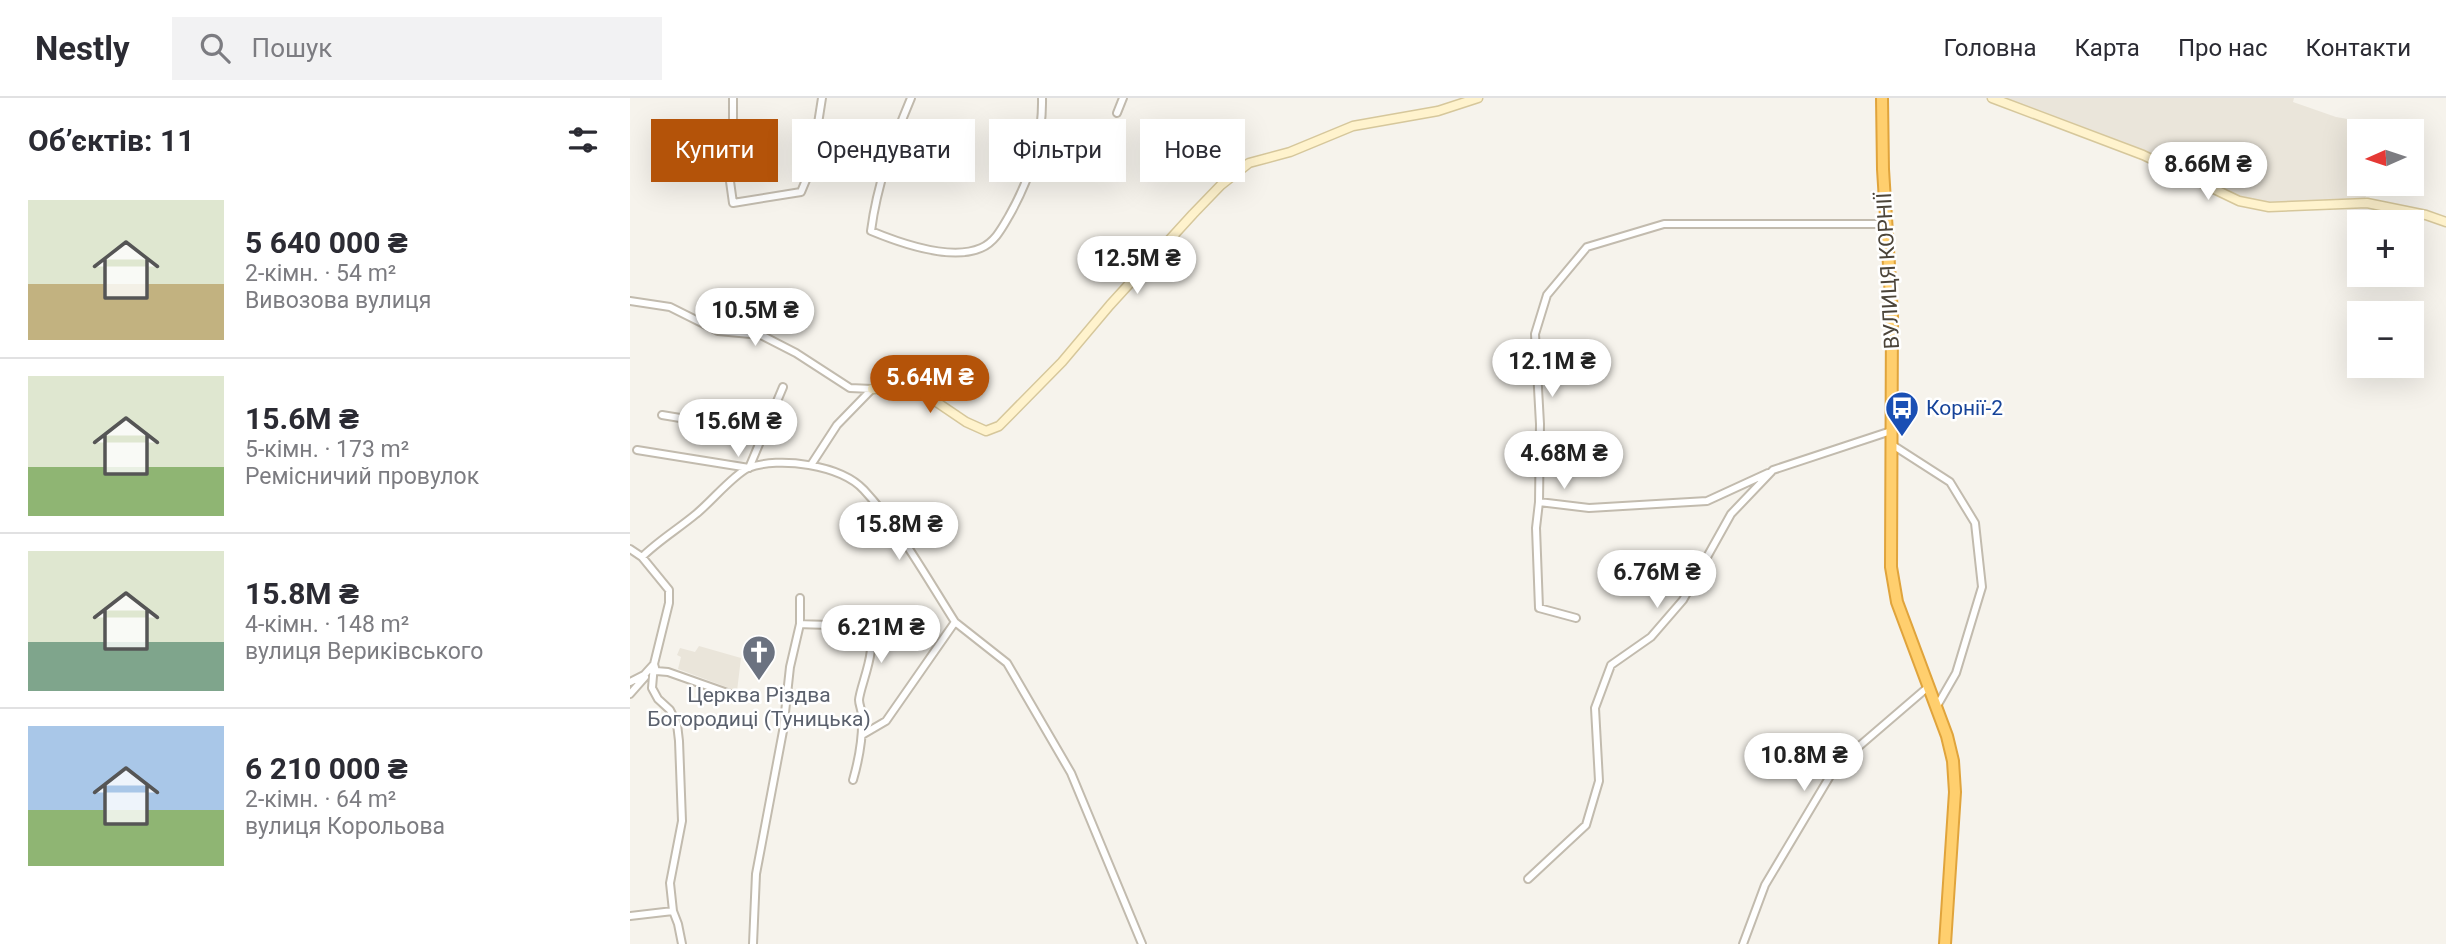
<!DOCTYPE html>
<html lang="uk">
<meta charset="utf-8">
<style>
:root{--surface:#fff;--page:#f2f2f3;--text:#2b2b33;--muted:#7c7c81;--line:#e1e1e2;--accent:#b45309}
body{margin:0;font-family:Roboto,sans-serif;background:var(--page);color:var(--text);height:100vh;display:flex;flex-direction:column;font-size:26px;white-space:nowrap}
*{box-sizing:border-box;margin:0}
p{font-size:23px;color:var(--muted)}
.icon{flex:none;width:38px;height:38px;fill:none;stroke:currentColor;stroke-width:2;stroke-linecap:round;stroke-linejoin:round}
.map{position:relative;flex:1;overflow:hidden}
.sheet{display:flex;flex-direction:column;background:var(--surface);width:630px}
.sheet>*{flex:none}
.hud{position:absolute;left:21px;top:21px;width:665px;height:63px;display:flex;gap:14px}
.needle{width:46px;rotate:267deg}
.buttons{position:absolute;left:1717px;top:21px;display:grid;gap:14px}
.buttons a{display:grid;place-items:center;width:77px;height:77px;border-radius:0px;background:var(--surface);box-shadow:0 7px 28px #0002;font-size:35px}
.price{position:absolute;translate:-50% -60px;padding:0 16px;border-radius:24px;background:#fff;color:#222;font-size:23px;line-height:46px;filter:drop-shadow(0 2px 4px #0008)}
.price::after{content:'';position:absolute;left:50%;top:42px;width:21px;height:16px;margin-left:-10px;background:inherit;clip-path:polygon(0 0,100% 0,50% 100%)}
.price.on{background:var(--accent);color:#fff}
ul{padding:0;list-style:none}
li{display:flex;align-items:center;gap:21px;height:175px;padding:0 28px}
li+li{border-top:2px solid var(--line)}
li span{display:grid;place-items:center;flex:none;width:196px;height:140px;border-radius:0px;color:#555}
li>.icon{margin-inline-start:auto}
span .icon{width:84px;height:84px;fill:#fffc;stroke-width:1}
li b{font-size:30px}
h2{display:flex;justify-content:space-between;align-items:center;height:84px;padding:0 28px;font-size:30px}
.tag{padding:0 24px;border-radius:0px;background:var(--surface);box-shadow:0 7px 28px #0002;font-size:24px;line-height:63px}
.tag.on{background:var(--accent);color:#fff}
header{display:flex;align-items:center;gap:42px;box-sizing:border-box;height:98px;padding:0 35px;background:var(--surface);border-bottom:2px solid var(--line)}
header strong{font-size:33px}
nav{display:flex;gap:38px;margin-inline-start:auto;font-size:24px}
.search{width:490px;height:63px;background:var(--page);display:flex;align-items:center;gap:18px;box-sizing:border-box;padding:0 24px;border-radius:0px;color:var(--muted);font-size:26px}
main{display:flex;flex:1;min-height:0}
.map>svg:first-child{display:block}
.residential{fill:#eae5da}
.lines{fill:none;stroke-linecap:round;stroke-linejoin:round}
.street-casing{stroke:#c2bbae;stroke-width:10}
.secondary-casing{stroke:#d6c79b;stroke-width:11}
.highway-casing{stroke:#e0a43c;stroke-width:14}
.street{stroke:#fff;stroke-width:6}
.secondary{stroke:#fff3cd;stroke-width:8}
.highway{stroke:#ffcf6e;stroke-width:10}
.labels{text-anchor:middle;stroke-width:5;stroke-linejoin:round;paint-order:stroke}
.street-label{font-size:21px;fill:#4b4439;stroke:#fff}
.transit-label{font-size:21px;fill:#164399;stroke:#fff;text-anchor:start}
.worship-label{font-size:21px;fill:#5b616d;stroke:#fff}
</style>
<header>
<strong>Nestly</strong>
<div class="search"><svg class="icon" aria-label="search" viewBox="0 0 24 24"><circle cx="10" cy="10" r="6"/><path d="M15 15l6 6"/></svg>Пошук</div>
<nav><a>Головна</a><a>Карта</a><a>Про нас</a><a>Контакти</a></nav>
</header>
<main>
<section class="sheet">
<h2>Об’єктів: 11<svg class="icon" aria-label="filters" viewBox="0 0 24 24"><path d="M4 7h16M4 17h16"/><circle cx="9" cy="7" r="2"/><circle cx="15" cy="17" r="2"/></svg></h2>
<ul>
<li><span style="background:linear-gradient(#dfe7d0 60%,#c2b280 0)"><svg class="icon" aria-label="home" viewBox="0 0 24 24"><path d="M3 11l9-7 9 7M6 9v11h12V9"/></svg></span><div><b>5 640 000 ₴</b><p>2-кімн. · 54 m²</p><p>Вивозова вулиця</p></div></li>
<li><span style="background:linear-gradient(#dfe7d0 65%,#8fb573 0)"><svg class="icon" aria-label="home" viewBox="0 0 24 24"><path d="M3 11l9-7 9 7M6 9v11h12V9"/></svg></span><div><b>15.6M ₴</b><p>5-кімн. · 173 m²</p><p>Ремісничий провулок</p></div></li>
<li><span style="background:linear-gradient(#dfe7d0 65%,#7fa58c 0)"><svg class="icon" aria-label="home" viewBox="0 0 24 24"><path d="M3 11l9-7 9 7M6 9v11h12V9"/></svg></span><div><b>15.8M ₴</b><p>4-кімн. · 148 m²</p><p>вулиця Вериківського</p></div></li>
<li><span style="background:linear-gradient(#a9c7e8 60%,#8fb573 0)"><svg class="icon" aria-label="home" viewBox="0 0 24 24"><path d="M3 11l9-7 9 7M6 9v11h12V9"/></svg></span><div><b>6 210 000 ₴</b><p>2-кімн. · 64 m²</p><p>вулиця Корольова</p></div></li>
</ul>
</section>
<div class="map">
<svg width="1816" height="846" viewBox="0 0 1816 846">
<rect width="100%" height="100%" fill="#f6f3ec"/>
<!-- residential -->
<path class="residential" d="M1374,0H1664L1663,4L1706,19L1758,28L1757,33H1729V86H1742L1732,106L1642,107L1616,102L1514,55Z
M69,548L111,560L107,593L48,571L51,559L47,557L50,550L65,554Z"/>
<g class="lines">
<!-- street casing -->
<g class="street-casing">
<path id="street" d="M103,0V39L98,69L103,105L171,94L181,70L192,0
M281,0C263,43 247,86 241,133C270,145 321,163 351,150C365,144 372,130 379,118C400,81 413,43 412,0
M487,15L493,0
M0,203L40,209L88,233L131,237L166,255L220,290L242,291
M32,317L135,334
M1261,346L1320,384L1345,425L1352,489L1326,575L1307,608
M7,352L119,370L153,289
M181,367L207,327L242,291
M909,404L910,326L905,236L917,197L957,149L1034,126H1256
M0,451L12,459L39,492V505L24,566L22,590L28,601L40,612L47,626L49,643L52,723L40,785L43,813L48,826L52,846
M12,459C28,443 48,431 66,416C80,405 103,377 118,370C149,358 211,367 234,392C270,431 297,480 325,524
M946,520L909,510L906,430L909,404L959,410L1077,403L1138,375
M170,526C186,527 222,526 235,534C251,544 230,587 229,602C229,607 232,612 232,618C233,640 229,661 223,682
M0,584L14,577L24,566L26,573L38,574L106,598
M0,596L15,579
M232,637L256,623L325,524L377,565L441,675L512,846
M898,781L956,727L969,683L965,610L981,567L1021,539L1053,502L1101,416L1143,372L1261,333
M0,818L43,813
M123,846L126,776L153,633L160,569L170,526V500
M1113,846L1135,787L1206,668L1298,589"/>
</g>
<!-- secondary casing -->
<g class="secondary-casing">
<path id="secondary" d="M1362,0L1513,57L1609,103L1639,109L1737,105L1796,117L1816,124
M242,291L278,290L305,303L336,324L356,333L369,328L432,264L480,207L563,116L591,87L619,65L660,54L723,28L808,13L848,0"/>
</g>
<!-- highway casing -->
<g class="highway-casing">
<path id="highway" d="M1252,0L1253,71L1262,216L1261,469L1267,504L1317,638L1323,663L1325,694L1315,846"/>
</g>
<!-- street -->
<use href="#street" class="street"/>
<!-- secondary -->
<use href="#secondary" class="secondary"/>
<!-- highway -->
<use href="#highway" class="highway"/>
</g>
<!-- icons -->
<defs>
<g id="bus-pin" transform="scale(1.75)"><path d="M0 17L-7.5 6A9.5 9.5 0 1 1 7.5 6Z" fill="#1a4fb4" stroke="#fff"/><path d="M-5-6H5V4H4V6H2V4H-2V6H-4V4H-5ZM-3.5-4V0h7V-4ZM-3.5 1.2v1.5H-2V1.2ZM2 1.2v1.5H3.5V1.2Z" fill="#fff"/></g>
<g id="church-pin" transform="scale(1.75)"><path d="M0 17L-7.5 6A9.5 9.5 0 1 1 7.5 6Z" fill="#6b7280" stroke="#fff"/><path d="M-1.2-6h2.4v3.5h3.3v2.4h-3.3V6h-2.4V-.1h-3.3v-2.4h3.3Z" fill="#fff"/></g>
</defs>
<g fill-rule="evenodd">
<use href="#bus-pin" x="1272" y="310"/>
<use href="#church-pin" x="129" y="554"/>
</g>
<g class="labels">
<!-- street labels -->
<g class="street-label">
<text transform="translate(1258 173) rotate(-93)" y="7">ВУЛИЦЯ КОРНІЇ</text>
</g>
<!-- transit labels -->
<g class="transit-label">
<text x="1296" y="317">Корнії-2</text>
</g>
<!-- worship labels -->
<g class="worship-label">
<text x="129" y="604">Церква Різдва<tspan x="129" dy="24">Богородиці (Туницька)</tspan></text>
</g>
</g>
</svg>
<div class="buttons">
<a><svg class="needle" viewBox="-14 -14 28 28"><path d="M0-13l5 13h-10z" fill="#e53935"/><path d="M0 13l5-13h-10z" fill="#7c7c81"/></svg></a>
<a>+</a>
<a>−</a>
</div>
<b class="price" style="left:1578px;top:104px">8.66M ₴</b>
<b class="price" style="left:507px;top:198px">12.5M ₴</b>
<b class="price" style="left:125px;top:250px">10.5M ₴</b>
<b class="price" style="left:922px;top:301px">12.1M ₴</b>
<b class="price on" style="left:300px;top:317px">5.64M ₴</b>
<b class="price" style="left:108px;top:361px">15.6M ₴</b>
<b class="price" style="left:934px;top:393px">4.68M ₴</b>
<b class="price" style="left:269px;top:464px">15.8M ₴</b>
<b class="price" style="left:1027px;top:512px">6.76M ₴</b>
<b class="price" style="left:251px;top:567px">6.21M ₴</b>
<b class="price" style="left:1174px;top:695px">10.8M ₴</b>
<div class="hud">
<a class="tag on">Купити</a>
<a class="tag">Орендувати</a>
<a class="tag">Фільтри</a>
<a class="tag">Нове</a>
</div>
</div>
</main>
